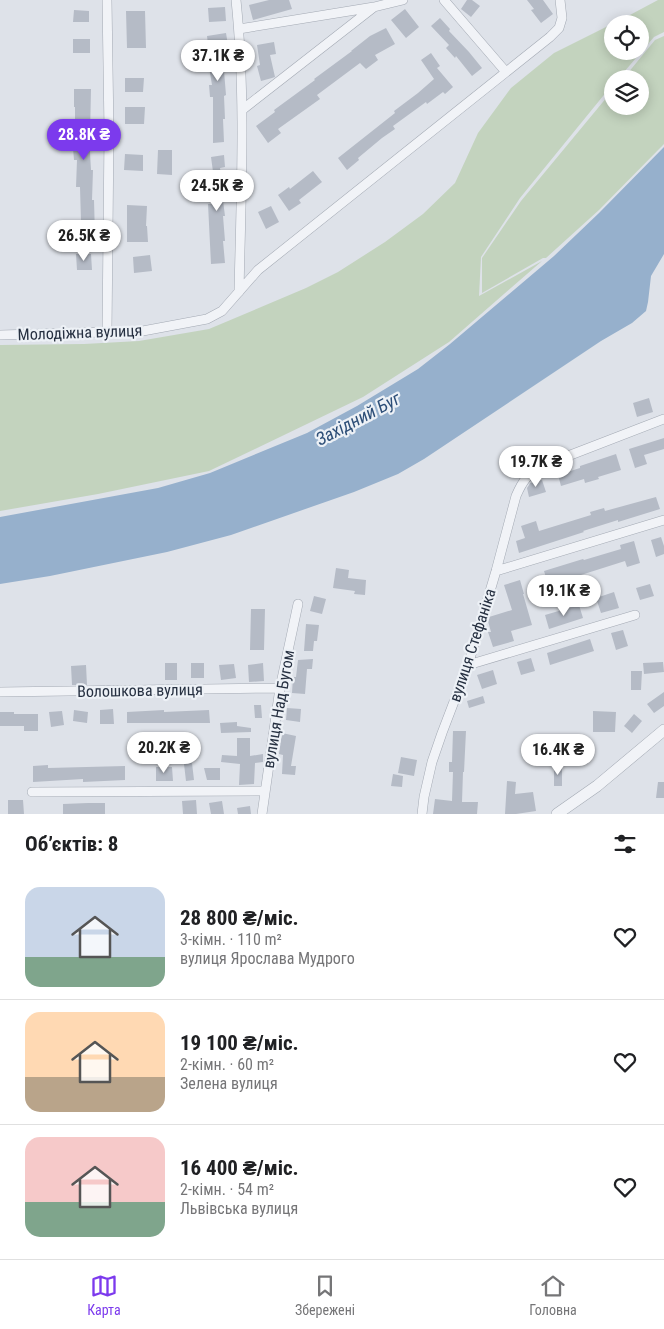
<!DOCTYPE html>
<html lang="uk">
<meta charset="utf-8">
<style>
:root{--surface:#fff;--page:#f6f6f6;--text:#202124;--muted:#757577;--line:#e0e0e0;--accent:#7c3aed}
body{margin:0;font-family:"Roboto Condensed",sans-serif;background:var(--page);color:var(--text);height:100vh;display:flex;flex-direction:column;font-size:19px;white-space:nowrap}
*{box-sizing:border-box;margin:0}
p{font-size:16px;color:var(--muted)}
.icon{flex:none;width:28px;height:28px;fill:none;stroke:currentColor;stroke-width:2;stroke-linecap:round;stroke-linejoin:round}
.map{position:relative;height:814px;overflow:hidden}
.drawer{display:flex;flex-direction:column;background:var(--surface);flex:1}
.drawer>*{flex:none}
.fabs{position:absolute;left:604px;top:15px;display:grid;gap:10px}
.fabs a{display:grid;place-items:center;width:45px;height:45px;border-radius:50%;background:var(--surface);box-shadow:0 2px 12px #0003;font-size:25px}
.price{position:absolute;translate:-50% -42px;padding:0 11px;border-radius:18px;background:#fff;color:#222;font-size:16px;line-height:32px;filter:drop-shadow(0 1px 2px #0008)}
.price::after{content:'';position:absolute;left:50%;top:30px;width:15px;height:11px;margin-left:-8px;background:inherit;clip-path:polygon(0 0,100% 0,50% 100%)}
.price.on{background:var(--accent);color:#fff}
ul{padding:0;list-style:none}
li{display:flex;align-items:center;gap:15px;height:125px;padding:0 25px}
li+li{border-top:1px solid var(--line)}
li span{display:grid;place-items:center;flex:none;width:140px;height:100px;border-radius:15px;color:#555}
li>.icon{margin-inline-start:auto}
span .icon{width:60px;height:60px;fill:#fffc;stroke-width:1}
li b{font-size:21px}
h2{display:flex;justify-content:space-between;align-items:center;height:60px;padding:0 25px;font-size:21px}
.dock{display:flex;justify-content:space-around;align-items:center;height:70px;border-top:1px solid var(--line);background:var(--surface);font-size:14px;color:var(--muted)}
.dock a{display:grid;justify-items:center;gap:2px}
.dock .on{color:var(--accent)}
.map>svg:first-child{display:block}
.green{fill:#c3d3be}
.water{fill:#96b0cc}
.building{fill:#b5bbc6}
.lines{fill:none;stroke-linecap:round;stroke-linejoin:round}
.minor-casing{stroke:#a3a9b3;stroke-width:10}
.tertiary-casing{stroke:#a3a9b3;stroke-width:12}
.minor{stroke:#f1f3f7;stroke-width:9}
.tertiary{stroke:#f1f3f7;stroke-width:11}
.labels{text-anchor:middle;stroke-width:4.5;stroke-linejoin:round;paint-order:stroke}
.street-label{font-size:16px;fill:#263041;stroke:#edf1f6}
.water-label{font-size:18px;font-style:italic;fill:#2d4e77;stroke:#edf1f6}
</style>
<div class="map">
<svg width="664" height="814" viewBox="0 0 664 814">
<rect width="100%" height="100%" fill="#dee2e9"/>
<!-- green -->
<path class="green" d="M658,0H664V32L654,37L618,79H612V85L520,198L481,257L479,296L542,261L449,342L363,397L209,471L98,494L0,511V345L84,344L139,341L209,329L306,288L338,272L385,242L423,214L455,183L478,133L511,88L554,53L612,24V51H640V24H613Z
M664,36V144L599,210L546,258H543L482,293V258L521,201L612,91V106H640V79H623L655,40Z"/>
<!-- water -->
<path class="water" d="M664,147V254L651,276L648,302L646,311L632,323L601,341L424,459L398,474L354,492L231,535L167,552L50,576L0,584V517L158,488L210,473L307,433L357,406L418,369L450,344L554,256L599,213Z"/>
<!-- building -->
<path class="building" d="M269,0H289L292,9L253,20L249,5Z
M467,0H472L480,6L471,17L461,9Z
M527,0H543L553,14L541,23L531,10L534,9Z
M225,7L226,21L209,22L208,8Z
M405,9L419,27L406,38L391,20Z
M74,10L89,11V22H73Z
M126,11H145L146,48H127Z
M440,18L450,29L449,31L469,52L482,68L472,76L456,56L455,58L446,48L449,45L431,26Z
M386,28L395,44L375,55L378,60L366,69L360,63L317,95L320,99L278,129L281,133L268,143L256,126L275,112L274,110L315,80L314,79L352,51H351L370,36Z
M226,33L228,45L224,46L228,70L224,71L226,95L224,96L225,119H223L224,142L213,143V97H210L209,85H212L208,61H210L207,36Z
M73,39H90V53H73Z
M274,42L276,54L270,55L275,77L272,78L261,81L257,66L260,65L257,45Z
M431,53L440,66L437,68L453,87L445,94L443,92L427,104L426,102L393,126L395,129L382,138L358,158L359,160L347,170L338,158L395,113L394,111L418,93L434,79L421,60Z
M125,78H144L143,92H125Z
M74,89H91L90,136H89L91,170H93L92,200H94L95,236L78,237V222H81L80,187H76L77,160H74L73,148L75,147V107H74Z
M125,107H145L144,124H125Z
M158,150H172V175L157,174Z
M125,154L143,155V171L124,170Z
M224,155L225,167L220,168L224,192L222,193L225,216H223L225,241H223L225,263L211,264L208,204H212L208,180L214,179L211,157Z
M313,171L322,182L299,200L301,203L289,211L278,195L289,187L290,189Z
M127,205L147,206L146,226H147L148,242H127Z
M271,206L279,222L266,229L258,212Z
M76,254H91L92,270H77Z
M150,255L152,271L134,273L133,257Z
M649,398L653,412L637,417L633,403Z
M664,438V449L644,455L647,464L635,468L629,449Z
M616,454L621,470L598,477L599,479L585,483L584,479L561,486L558,475L580,468V466Z
M542,480L546,492L529,497L527,488L529,485L530,483Z
M656,497L660,509L618,522V520L583,531L584,532L519,553L516,541L525,538L521,526L536,521L539,531L591,515L590,512L604,508L605,511Z
M661,537L664,546V554L656,557L651,540Z
M634,541L640,563L627,567L625,561L562,581L563,586L550,590L544,571L583,559L584,560L621,549L620,545Z
M336,568L349,570L348,578L366,580L365,595L354,594L355,591L333,588Z
M520,580L524,594H523L532,625L511,631L514,641L493,647L488,632H491L488,621L489,617L512,610L504,585Z
M650,584L654,596L640,600L636,588Z
M614,592L619,608L601,613L596,598Z
M314,596L326,599L322,614L310,611Z
M579,605L583,618L549,629L545,615Z
M251,609H265L264,650H250Z
M306,624L319,625L317,641H314L313,651H304Z
M623,630L628,646L616,650L611,633Z
M590,639L594,651L550,665L547,653Z
M531,658L535,671L521,675L517,662Z
M313,659L312,669H307L305,694L292,693L293,677H296L298,660Z
M663,662L664,672L644,674L643,663Z
M165,663H177V680H165Z
M191,663H204V678H191Z
M263,663L264,681L249,682L248,665Z
M234,664L236,678L221,680L219,665Z
M86,665L87,685H72L71,666Z
M493,670L497,684L482,689L477,675Z
M631,671H642L641,690H631Z
M664,692V706L654,713L647,704Z
M483,696L485,703L469,708L467,701Z
M254,705H261L262,718H255Z
M287,708L301,709L300,722L286,720Z
M113,709L114,724H100V710Z
M74,710L88,712L87,723L73,721Z
M164,710V712L209,710L210,723H127V712Z
M62,711L64,725L51,727L49,712Z
M593,711L616,712L615,732H593Z
M0,712H14V714H38V731H24V726H0Z
M634,714L642,721L632,733L624,726Z
M237,722V726L251,728V732L221,733L220,723Z
M453,731H466L464,772H463L462,802H478L477,814H433L435,799L452,801L453,772H449V762H452Z
M282,733L296,736L291,766H296L295,775L282,774L283,755L279,754Z
M237,738H250V756L263,754V762L255,763L254,784L239,785L240,764L221,762L222,755L237,756Z
M578,742H588V764H577Z
M401,757L417,760L414,776L398,773Z
M192,763L194,780L186,781L184,764Z
M48,765V768L125,766V780L83,782V779L33,782V766Z
M554,765H562V786H554Z
M156,767H172L173,781H156Z
M204,768H220V780H207Z
M393,774L403,776L402,787L391,786Z
M507,781L516,782L515,794L533,792L536,811L516,814H505Z
M658,782H664V798H656Z
M8,800H23L24,814H8Z
M196,800L197,814H183L182,801Z
M222,801L224,814H211L209,803Z
M88,803H105V814H63V804Z
M250,806L251,814H238L237,808Z"/>
<g class="lines">
<!-- minor casing -->
<g class="minor-casing">
<path id="minor" d="M107,0L109,132L107,332
M236,0C246,97 241,195 239,292
M444,0L506,72
M239,29L374,7L403,0
M242,110L374,7
M0,335L107,332L132,333L207,319L222,311L258,270L550,37L559,28L562,18L560,0
M496,571L664,520
M468,665L635,615
M0,692L280,688
M32,792L265,791
M262,814L280,688L298,604
M422,814L424,797L432,762L442,733L468,665L496,571L516,496C523,480 527,475 542,466L664,419"/>
</g>
<!-- tertiary casing -->
<g class="tertiary-casing">
<path id="tertiary" d="M557,814L597,786L664,730"/>
</g>
<!-- minor -->
<use href="#minor" class="minor"/>
<!-- tertiary -->
<use href="#tertiary" class="tertiary"/>
</g>
<g class="labels">
<!-- street labels -->
<g class="street-label">
<text transform="translate(80 332) rotate(-2)" y="6">Молодіжна вулиця</text>
<text transform="translate(472 645) rotate(-72)" y="6">вулиця Стефаніка</text>
<text transform="translate(140 690) rotate(-1)" y="6">Волошкова вулиця</text>
<text transform="translate(278 709) rotate(-80)" y="6">вулиця Над Бугом</text>
</g>
<!-- water labels -->
<g class="water-label">
<text transform="translate(358 419) rotate(-28)" y="6">Західний Буг</text>
</g>
</g>
</svg>
<div class="fabs">
<a><svg class="icon" aria-label="locate" viewBox="0 0 24 24"><circle cx="12" cy="12" r="6"/><path d="M12 2v4M12 18v4M2 12h4M18 12h4"/></svg></a>
<a><svg class="icon" aria-label="layers" viewBox="0 0 24 24"><path d="M12 4l9 5-9 5-9-5zM3 14l9 5 9-5"/></svg></a>
</div>
<b class="price" style="left:218px;top:82px">37.1K ₴</b>
<b class="price on" style="left:84px;top:161px">28.8K ₴</b>
<b class="price" style="left:217px;top:212px">24.5K ₴</b>
<b class="price" style="left:84px;top:262px">26.5K ₴</b>
<b class="price" style="left:536px;top:488px">19.7K ₴</b>
<b class="price" style="left:564px;top:617px">19.1K ₴</b>
<b class="price" style="left:164px;top:774px">20.2K ₴</b>
<b class="price" style="left:558px;top:776px">16.4K ₴</b>
</div>
<section class="drawer">
<h2>Об’єктів: 8<svg class="icon" aria-label="filters" viewBox="0 0 24 24"><path d="M4 7h16M4 17h16"/><circle cx="9" cy="7" r="2"/><circle cx="15" cy="17" r="2"/></svg></h2>
<ul>
<li><span style="background:linear-gradient(#c9d6e8 70%,#7fa58c 0)"><svg class="icon" aria-label="home" viewBox="0 0 24 24"><path d="M3 11l9-7 9 7M6 9v11h12V9"/></svg></span><div><b>28 800 ₴/міс.</b><p>3-кімн. · 110 m²</p><p>вулиця Ярослава Мудрого</p></div><svg class="icon" aria-label="heart" viewBox="0 0 24 24"><path d="M12 20l-8-8c-3-5 5-10 8-4 3-6 11-1 8 4z"/></svg></li>
<li><span style="background:linear-gradient(#ffd9b3 65%,#b9a48a 0)"><svg class="icon" aria-label="home" viewBox="0 0 24 24"><path d="M3 11l9-7 9 7M6 9v11h12V9"/></svg></span><div><b>19 100 ₴/міс.</b><p>2-кімн. · 60 m²</p><p>Зелена вулиця</p></div><svg class="icon" aria-label="heart" viewBox="0 0 24 24"><path d="M12 20l-8-8c-3-5 5-10 8-4 3-6 11-1 8 4z"/></svg></li>
<li><span style="background:linear-gradient(#f6c9c9 65%,#7fa58c 0)"><svg class="icon" aria-label="home" viewBox="0 0 24 24"><path d="M3 11l9-7 9 7M6 9v11h12V9"/></svg></span><div><b>16 400 ₴/міс.</b><p>2-кімн. · 54 m²</p><p>Львівська вулиця</p></div><svg class="icon" aria-label="heart" viewBox="0 0 24 24"><path d="M12 20l-8-8c-3-5 5-10 8-4 3-6 11-1 8 4z"/></svg></li>
</ul>
</section>
<nav class="dock">
<a class="on"><svg class="icon" aria-label="map" viewBox="0 0 24 24"><path d="M3 6l6-2 6 2 6-2v14l-6 2-6-2-6 2zM9 4v14M15 6v14"/></svg>Карта</a>
<a><svg class="icon" aria-label="saved" viewBox="0 0 24 24"><path d="M7 4h10v16l-5-4-5 4z"/></svg>Збережені</a>
<a><svg class="icon" aria-label="home" viewBox="0 0 24 24"><path d="M3 11l9-7 9 7M6 9v11h12V9"/></svg>Головна</a>
</nav>
